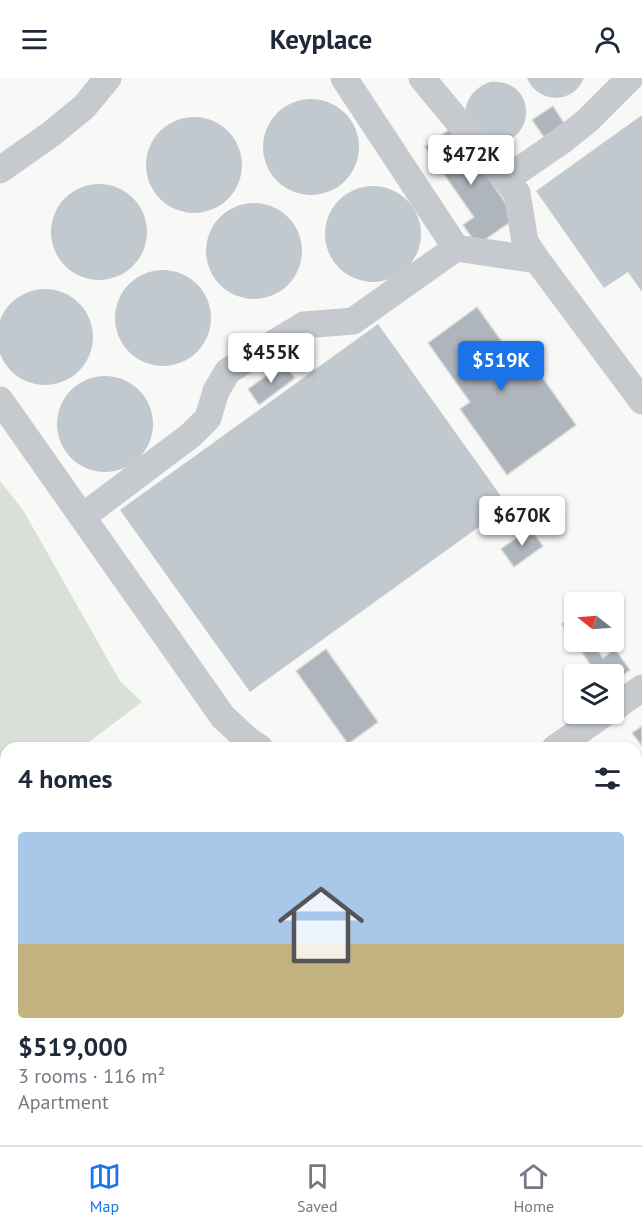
<!DOCTYPE html>
<meta charset="utf-8">
<style>
:root{--surface:#fff;--page:#f2f2f3;--text:#1f2937;--muted:#747a83;--line:#e0e1e3;--accent:#1a73e8}
body{margin:0;font-family:"PT Sans",sans-serif;background:var(--page);color:var(--text);height:100vh;display:flex;flex-direction:column;font-size:22px;white-space:nowrap}
*{box-sizing:border-box;margin:0}
p{font-size:20px;color:var(--muted)}
.icon{flex:none;width:33px;height:33px;fill:none;stroke:currentColor;stroke-width:2;stroke-linecap:round;stroke-linejoin:round}
.map{position:relative;flex:1;overflow:hidden}
.panel{position:absolute;left:0px;top:664px;width:642px;height:404px;display:flex;flex-direction:column;background:var(--surface);border-radius:18px 18px 0 0;box-shadow:0 2px 4px #0004}
.panel>*{flex:none}
.needle{width:39px;rotate:287deg}
.tools{position:absolute;left:564px;top:514px;display:grid;gap:12px}
.tools a{display:grid;place-items:center;width:60px;height:60px;border-radius:6px;background:var(--surface);box-shadow:0 2px 4px #0004;font-size:30px}
.price{position:absolute;translate:-50% -51px;padding:0 14px;border-radius:6px;background:#fff;color:#222;font-size:20px;line-height:39px;filter:drop-shadow(0 2px 3px #0008)}
.price::after{content:'';position:absolute;left:50%;top:36px;width:18px;height:14px;margin-left:-9px;background:inherit;clip-path:polygon(0 0,100% 0,50% 100%)}
.price.selected{background:var(--accent);color:#fff}
ul{padding:0;list-style:none}
li{display:grid;align-content:center;gap:12px;height:318px;padding:0 18px}
li span{display:grid;place-items:center;height:186px;border-radius:6px;color:#555}
li>.icon{margin-inline-start:auto}
span .icon{width:108px;height:108px;fill:#fffc;stroke-width:1}
li b{font-size:26px}
h2{display:flex;justify-content:space-between;align-items:center;height:72px;padding:0 18px;font-size:26px}
header{display:flex;justify-content:space-between;align-items:center;height:78px;padding:0 18px;background:var(--surface);font-size:27px;font-weight:800}
.tabs{display:flex;justify-content:space-around;align-items:center;height:84px;border-top:2px solid var(--line);background:var(--surface);font-size:16px;color:var(--muted)}
.tabs a{display:grid;justify-items:center;gap:3px}
.tabs .selected{color:var(--accent)}
.map>svg:first-child{display:block}
.green{fill:#d9e0d7}
.water{fill:#c1c9cf}
.building{fill:#afb5bd;stroke:#dadad8;stroke-width:1.5}
.lines{fill:none;stroke-linecap:round;stroke-linejoin:round}
.minor{stroke:#c6c9cd;stroke-width:27}
</style>
<header><svg class="icon" aria-label="menu" viewBox="0 0 24 24"><path d="M4 6h16M4 12h16M4 18h16"/></svg>Keyplace<svg class="icon" aria-label="person" viewBox="0 0 24 24"><circle cx="12" cy="8" r="4"/><path d="M4 21q1-7 8-7t8 7"/></svg></header>
<div class="map">
<svg width="642" height="1067" viewBox="0 0 642 1067">
<rect width="100%" height="100%" fill="#f8f8f6"/>
<!-- green -->
<path class="green" d="M0,403L23,432L120,603L142,624L81,670H6V752L0,764Z
M636,885H642V1067H636L631,1062H636Z
M0,1004L2,1058L6,1057V1062H141L145,1067H0Z"/>
<!-- water -->
<path class="water" d="M527,0H584C573,27 538,26 527,0Z
M490,4C540,0 537,71 488,64L465,33C468,18 476,9 490,4Z
M263 69a48 48 0 1 1 96 0a48 48 0 1 1-96 0Z
M642,37V214L628,194L604,210L536,113Z
M146 87a48 48 0 1 1 96 0a48 48 0 1 1-96 0Z
M51 154a48 48 0 1 1 96 0a48 48 0 1 1-96 0Z
M325 156a48 48 0 1 1 96 0a48 48 0 1 1-96 0Z
M206 173a48 48 0 1 1 96 0a48 48 0 1 1-96 0Z
M115 240a48 48 0 1 1 96 0a48 48 0 1 1-96 0Z
M-3 259a48 48 0 1 1 96 0a48 48 0 1 1-96 0Z
M378,246L508,428L250,614L120,432Z
M57 346a48 48 0 1 1 96 0a48 48 0 1 1-96 0Z"/>
<!-- building -->
<path class="building" d="M553,28L564,45L544,59L532,42Z
M453,49L516,140L477,167L463,147L474,139L425,69Z
M477,229L515,282L525,275L576,347L507,397L460,331L470,324L428,265Z
M284,285L295,300L259,327L248,311Z
M530,450L543,468L514,489L501,471Z
M574,538V564L562,546Z
M575,564H592L603,580L615,571L630,592L614,603V597H580L578,594L590,586Z
M326,571L378,644L348,666L296,593Z
M642,648V668L632,655Z
M316,1062H438L440,1067H313Z
M478,1062H582L586,1067H474Z"/>
<g class="lines">
<!-- minor -->
<path class="minor" d="M344,0L456,170
M422,0L517,115L525,164L537,182
M0,92L51,56L84,29L108,0
M506,101L563,62L588,42L630,0
M0,322L223,639L248,662L260,670
M82,439L191,357L208,340L216,313L228,293L304,247L353,243L456,170L537,182L642,323
M614,630L642,610
M555,670L604,636
M636,724L642,731
M636,803L642,798
M283,1062L285,1067
M600,1062L602,1067"/>
</g>
</svg>
<div class="tools">
<a><svg class="needle" viewBox="-14 -14 28 28"><path d="M0-13l5 13h-10z" fill="#e53935"/><path d="M0 13l5-13h-10z" fill="#747a83"/></svg></a>
<a><svg class="icon" aria-label="layers" viewBox="0 0 24 24"><path d="M12 4l9 5-9 5-9-5zM3 14l9 5 9-5"/></svg></a>
</div>
<b class="price" style="left:471px;top:108px">$472K</b>
<b class="price" style="left:271px;top:306px">$455K</b>
<b class="price selected" style="left:501px;top:314px">$519K</b>
<b class="price" style="left:522px;top:469px">$670K</b>
<section class="panel">
<h2>4 homes<svg class="icon" aria-label="filters" viewBox="0 0 24 24"><path d="M4 7h16M4 17h16"/><circle cx="9" cy="7" r="2"/><circle cx="15" cy="17" r="2"/></svg></h2>
<ul>
<li><span style="background:linear-gradient(#a9c7e8 60%,#c2b280 0)"><svg class="icon" aria-label="home" viewBox="0 0 24 24"><path d="M3 11l9-7 9 7M6 9v11h12V9"/></svg></span><div><b>$519,000</b><p>3 rooms · 116 m²</p><p>Apartment</p></div></li>
</ul>
</section>
</div>
<nav class="tabs">
<a class="selected"><svg class="icon" aria-label="map" viewBox="0 0 24 24"><path d="M3 6l6-2 6 2 6-2v14l-6 2-6-2-6 2zM9 4v14M15 6v14"/></svg>Map</a>
<a><svg class="icon" aria-label="saved" viewBox="0 0 24 24"><path d="M7 4h10v16l-5-4-5 4z"/></svg>Saved</a>
<a><svg class="icon" aria-label="home" viewBox="0 0 24 24"><path d="M3 11l9-7 9 7M6 9v11h12V9"/></svg>Home</a>
</nav>
